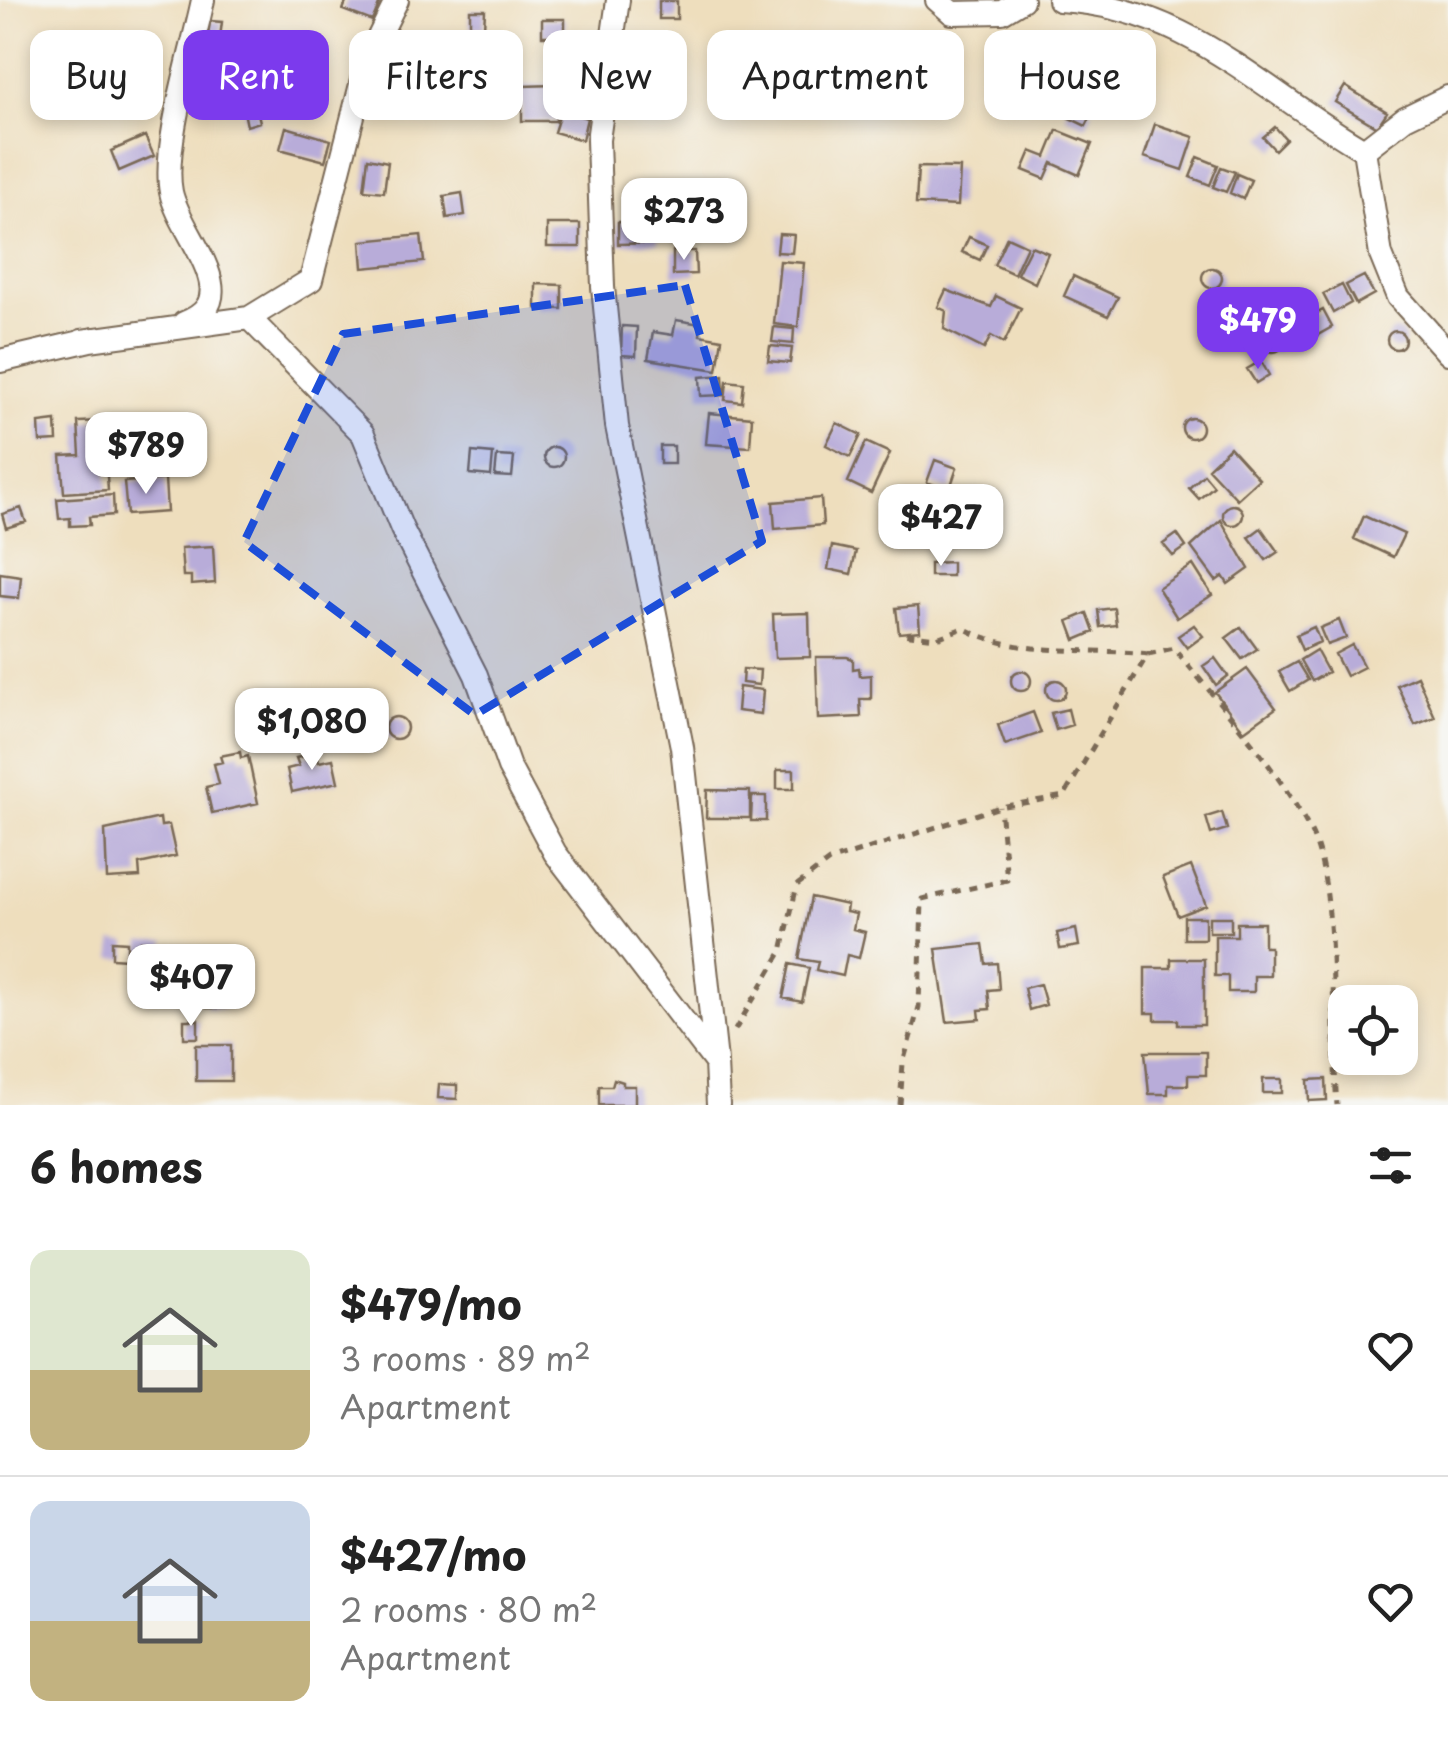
<!DOCTYPE html>
<meta charset="utf-8">
<style>
:root{--surface:#fff;--page:#f6f6f6;--text:#222;--muted:#767676;--line:#e0e0e0;--accent:#7c3aed}
body{margin:0;font-family:"Playpen Sans",sans-serif;background:var(--page);color:var(--text);height:100vh;display:flex;flex-direction:column;font-size:38px;white-space:nowrap}
*{box-sizing:border-box;margin:0}
p{font-size:32px;color:var(--muted)}
.icon{flex:none;width:55px;height:55px;fill:none;stroke:currentColor;stroke-width:2;stroke-linecap:round;stroke-linejoin:round}
.map{position:relative;height:1105px;overflow:hidden}
.drawer{display:flex;flex-direction:column;background:var(--surface);flex:1}
.drawer>*{flex:none}
.hud{position:absolute;left:30px;top:30px;width:1390px;height:90px;display:flex;gap:20px}
.buttons{position:absolute;left:1328px;top:985px;display:grid;gap:20px}
.buttons a{display:grid;place-items:center;width:90px;height:90px;border-radius:20px;background:var(--surface);box-shadow:0 5px 15px #0003;font-size:50px}
.price{position:absolute;translate:-50% -85px;padding:0 22px;border-radius:20px;background:#fff;color:#222;font-size:32px;line-height:65px;filter:drop-shadow(0 2px 5px #0008)}
.price::after{content:'';position:absolute;left:50%;top:60px;width:30px;height:22px;margin-left:-15px;background:inherit;clip-path:polygon(0 0,100% 0,50% 100%)}
.price.selected{background:var(--accent);color:#fff}
ul{padding:0;list-style:none}
li{display:flex;align-items:center;gap:30px;height:250px;padding:0 30px}
li+li{border-top:2px solid var(--line)}
li span{display:grid;place-items:center;flex:none;width:280px;height:200px;border-radius:20px;color:#555}
li>.icon{margin-inline-start:auto}
span .icon{width:120px;height:120px;fill:#fffc;stroke-width:1}
li b{font-size:42px}
h2{display:flex;justify-content:space-between;align-items:center;height:120px;padding:0 30px;font-size:42px}
.pill{padding:0 35px;border-radius:20px;background:var(--surface);box-shadow:0 5px 15px #0003;font-size:35px;line-height:90px}
.pill.selected{background:var(--accent);color:#fff}
.map>svg:first-child{display:block}
.building{fill:#b8acd9}
.lines{fill:none;stroke-linecap:round;stroke-linejoin:round}
.street-casing{stroke:#7a6956;stroke-width:26}
.path{stroke:#7a6956;stroke-width:5;stroke-dasharray:8 8;stroke-linecap:butt}
.street{stroke:#fff;stroke-width:22}
.marked{fill:#1d4ed8;fill-opacity:0.2;stroke:#1d4ed8;stroke-width:8;stroke-dasharray:20 12;stroke-linejoin:round}
</style>
<div class="map">
<svg width="1448" height="1105" viewBox="0 0 1448 1105">
<rect width="100%" height="100%" fill="#f6f6f2"/>
<filter id="ink" filterUnits="userSpaceOnUse"><feTurbulence type="fractalNoise" baseFrequency=".01" numOctaves="2"/><feDisplacementMap in="SourceGraphic" scale="20" xChannelSelector="R" yChannelSelector="G"/><feConvolveMatrix kernelMatrix="1 2 1 2 8 2 1 2 1" color-interpolation-filters="sRGB"/></filter>
<filter id="wash" filterUnits="userSpaceOnUse"><feTurbulence type="fractalNoise" baseFrequency=".0048" numOctaves="4" result="noise"/><feDisplacementMap in="SourceGraphic" scale="40" xChannelSelector="R" yChannelSelector="G"/><feGaussianBlur stdDeviation="2.25" result="paint"/><feColorMatrix in="noise" values="0 0 0 0 0 0 0 0 0 0 0 0 0 0 0 0 0 1.4 0 .05"/><feComposite in="paint" operator="in"/></filter>
<g filter="url(#wash)">
<rect width="100%" height="100%" fill="#eedebd"/>
<g id="blocks">
<!-- building -->
<path class="building" d="M347,0H381L372,21L343,10Z
M659,1H677V19H659Z
M470,10H485L484,28H470Z
M542,19H565V36H542Z
M210,21L222,22L219,45L207,44Z
M581,33L605,36L602,60L579,57Z
M297,39L315,40L314,54L296,53Z
M847,40L858,48L847,65L836,58Z
M420,49L435,60L426,73L411,61Z
M764,68L766,83L747,84L746,70Z
M638,75H663V99H638Z
M555,85L556,121H522V86Z
M59,86L60,102L40,103V88Z
M1345,86L1387,112L1377,127L1335,102Z
M447,91L488,92L487,113L447,112Z
M1072,101L1093,112L1086,126L1065,116Z
M256,105L260,122L247,126L243,107Z
M561,110L587,118L582,140L554,132Z
M1155,124L1194,137L1183,170L1144,157Z
M286,127L331,140L325,161L280,149Z
M1275,127L1286,139L1275,150L1263,137Z
M1057,130L1092,144L1079,175L1052,163L1045,179L1023,170L1031,151L1046,157Z
M145,136L154,156L119,171L111,151Z
M1198,157L1218,165L1210,185L1190,177Z
M368,158L388,162L384,192L364,190Z
M918,167L960,168L958,206L916,204Z
M1221,167L1235,172L1226,192L1213,187Z
M1237,174L1251,180L1243,199L1230,193Z
M462,193L465,215L447,218L444,196Z
M618,222L658,223V243L618,244Z
M547,224H580V247H547Z
M779,234L794,235L792,253L777,252Z
M421,235L424,262L363,268L361,241Z
M969,237L987,245L980,260L962,252Z
M1007,237L1027,246L1014,274L994,265Z
M1031,246L1048,253L1035,283L1017,274Z
M673,251H695L696,274L673,275Z
M780,261L804,263L798,327L774,324Z
M1202 278a10 10 0 1 1 20 0a10 10 0 1 1-20 0Z
M1073,276L1118,297L1108,316L1064,296Z
M1364,276L1374,294L1356,304L1346,285Z
M536,284L562,285V309L536,308Z
M1342,285L1351,303L1333,313L1323,294Z
M946,290L991,307L996,296L1021,308L1004,343L991,336L984,349L944,329L946,311L938,307Z
M1323,310L1332,327L1316,336L1307,319Z
M676,320L701,324L700,335L722,339L717,370L648,359L653,332L673,335Z
M622,326L637,327L636,356L621,355Z
M774,327L794,329L793,344L772,342Z
M1387 340a9 9 0 1 1 18 0a9 9 0 1 1-18 0Z
M1263 342a10 10 0 1 1 20 0a10 10 0 1 1-20 0Z
M770,346L792,348L790,363L768,361Z
M1261,361L1269,375L1256,383L1247,369Z
M723,375L724,395L701,396L700,377Z
M727,381L744,383L742,402L725,400Z
M709,413L752,417L750,447L706,444Z
M1182 428a10 10 0 1 1 20 0a10 10 0 1 1-20 0Z
M56,421L57,441L40,442L39,423Z
M103,421L108,490L64,493L61,456L80,455L78,422Z
M837,423L861,435L850,457L826,445Z
M866,442L890,453L871,493L848,482Z
M660,446H674V464H660Z
M544 457a10 10 0 1 1 20 0a10 10 0 1 1-20 0Z
M1230,447L1259,479L1237,499L1208,468Z
M472,452L493,454L491,476L470,474Z
M497,456L514,457L512,477L495,476Z
M935,460L957,468L949,491L927,482Z
M1204,474L1214,486L1199,499L1189,488Z
M165,479L167,512L127,515L124,482Z
M113,495L114,515L89,517L90,525L70,526V518L59,519L57,499Z
M821,498L823,525L775,529L773,502Z
M1223 515a10 10 0 1 1 20 0a10 10 0 1 1-20 0Z
M21,508L26,522L6,528L2,514Z
M1364,516L1404,534L1393,557L1354,539Z
M1221,520L1249,569L1228,584L1223,576L1216,581L1191,547Z
M1261,528L1278,552L1266,560L1249,537Z
M1177,534L1186,547L1173,556L1163,544Z
M213,546L215,583L191,585V576H183L181,548Z
M832,546L856,551L851,574L828,569Z
M952,562V576H930V563Z
M1193,565L1212,595L1177,618L1158,588Z
M0,573L21,576L19,598L0,596Z
M918,606L920,631L899,633L896,608Z
M1114,608L1116,625L1100,627L1098,610Z
M809,613L810,657L775,658L773,614Z
M1087,613L1094,632L1075,640L1068,621Z
M1339,620L1346,638L1327,645L1320,628Z
M1194,625L1203,636L1187,648L1178,636Z
M1241,627L1257,649L1242,659L1226,638Z
M1314,627L1320,642L1302,650L1296,635Z
M1352,645L1364,667L1346,676L1335,654Z
M1316,650L1328,672L1312,681L1300,660Z
M816,657H847L853,659V669L859,668L860,676L871,675V699H860L861,717L818,719Z
M1215,658L1228,676L1216,685L1203,666Z
M1297,662L1308,680L1290,691L1279,672Z
M743,669L760,670L759,685L742,683Z
M1247,669L1276,708L1244,731L1215,692Z
M1011 681a10 10 0 1 1 20 0a10 10 0 1 1-20 0Z
M1417,676L1435,717L1415,725L1397,685Z
M1046 690a10 10 0 1 1 20 0a10 10 0 1 1-20 0Z
M739,687L763,690L761,714L737,711Z
M306,709V721L279,723L278,712Z
M1068,709L1072,725L1056,730L1051,713Z
M1033,712L1041,733L1005,745L998,725Z
M385 728a11 11 0 1 1 22 0a11 11 0 1 1-22 0Z
M240,752L241,758L248,756L258,803L212,813L206,787L219,784L214,764L222,762L220,756Z
M317,753L319,762L333,759L338,782L292,792L287,769L299,766L296,758Z
M777,770H794V789H777Z
M707,790L750,791V818H706Z
M752,796H766V821H751Z
M1222,812L1227,829L1211,834L1206,817Z
M160,818L161,826L169,825L176,856L139,864L140,877L107,879L105,830Z
M1191,866L1206,905L1178,916L1163,877Z
M811,897L847,905L846,912L856,914L853,929L865,932L859,958L847,955L843,976L816,970L818,962L799,959Z
M1184,917H1205V939H1184Z
M1209,917H1231V932H1209Z
M1237,923H1264V947H1270V976H1254V992H1228V976H1215V936H1237Z
M1076,929L1079,946L1060,949L1057,933Z
M112,941L127,942V959L112,958Z
M141,941H165V959H141Z
M983,944L986,964L997,963L999,989L988,990L990,1009L979,1010L980,1019L947,1022L936,949Z
M1171,959H1204V1025H1178V1020H1155V1013H1145V968H1171Z
M790,964L809,968L802,1002L783,998Z
M1040,984L1046,1005L1029,1010L1024,988Z
M207,994H226V1008H207Z
M184,1020H198V1038H184Z
M196,1045H231V1081H196Z
M1145,1052H1206V1075H1188V1085H1168V1094H1149Z
M614,1079L623,1082V1086H635V1105H599V1086H612Z
M1263,1079H1282V1093H1263Z
M1326,1079L1327,1100L1309,1101L1308,1080Z
M439,1084L457,1085V1099L438,1098Z"/>
</g>
</g>
<g filter="url(#ink)">
<use href="#blocks" fill-opacity="0" stroke="#7a6956" stroke-width="2.5"/>
<g class="lines">
<!-- street casing -->
<g class="street-casing">
<path id="street" d="M618,0L598,140L603,287L617,426L682,747L716,1061
M937,0L952,13L1002,12L1022,0
M1059,0C1189,7 1260,90 1364,150
M1364,150L1381,255L1398,297L1448,353
M1364,150L1405,118L1448,97
M249,318L311,280L367,61L397,0
M184,323C249,299 180,236 171,192C162,147 193,49 203,0
M82,341L249,318L363,434L402,529L476,675L509,767L555,853L716,1063L718,1105
M0,361L94,339"/>
</g>
<!-- path -->
<path class="path" d="M1148,654L1174,648C1221,706 1276,765 1311,832C1339,888 1331,1036 1337,1105
M735,1030L782,951L797,885L829,861L1000,807L1064,796L1148,654C1085,647 1021,658 963,628L937,638L902,634
M900,1105L903,1063L919,1007L922,899L1007,880L1000,807"/>
<!-- street -->
<use href="#street" class="street"/>
</g>
</g>
<!-- marked area -->
<path class="marked" d="M685,285L762,541L475,715L244,542L343,334Z"/>
</svg>
<div class="buttons">
<a><svg class="icon" aria-label="locate" viewBox="0 0 24 24"><circle cx="12" cy="12" r="6"/><path d="M12 2v4M12 18v4M2 12h4M18 12h4"/></svg></a>
</div>
<b class="price" style="left:684px;top:263px">$273</b>
<b class="price selected" style="left:1258px;top:372px">$479</b>
<b class="price" style="left:146px;top:497px">$789</b>
<b class="price" style="left:941px;top:569px">$427</b>
<b class="price" style="left:312px;top:773px">$1,080</b>
<b class="price" style="left:191px;top:1029px">$407</b>
<div class="hud">
<a class="pill">Buy</a>
<a class="pill selected">Rent</a>
<a class="pill">Filters</a>
<a class="pill">New</a>
<a class="pill">Apartment</a>
<a class="pill">House</a>
</div>
</div>
<section class="drawer">
<h2>6 homes<svg class="icon" aria-label="filters" viewBox="0 0 24 24"><path d="M4 7h16M4 17h16"/><circle cx="9" cy="7" r="2"/><circle cx="15" cy="17" r="2"/></svg></h2>
<ul>
<li><span style="background:linear-gradient(#dfe7d0 60%,#c2b280 0)"><svg class="icon" aria-label="home" viewBox="0 0 24 24"><path d="M3 11l9-7 9 7M6 9v11h12V9"/></svg></span><div><b>$479/mo</b><p>3 rooms · 89 m²</p><p>Apartment</p></div><svg class="icon" aria-label="heart" viewBox="0 0 24 24"><path d="M12 20l-8-8c-3-5 5-10 8-4 3-6 11-1 8 4z"/></svg></li>
<li><span style="background:linear-gradient(#c9d6e8 60%,#c2b280 0)"><svg class="icon" aria-label="home" viewBox="0 0 24 24"><path d="M3 11l9-7 9 7M6 9v11h12V9"/></svg></span><div><b>$427/mo</b><p>2 rooms · 80 m²</p><p>Apartment</p></div><svg class="icon" aria-label="heart" viewBox="0 0 24 24"><path d="M12 20l-8-8c-3-5 5-10 8-4 3-6 11-1 8 4z"/></svg></li>
</ul>
</section>
